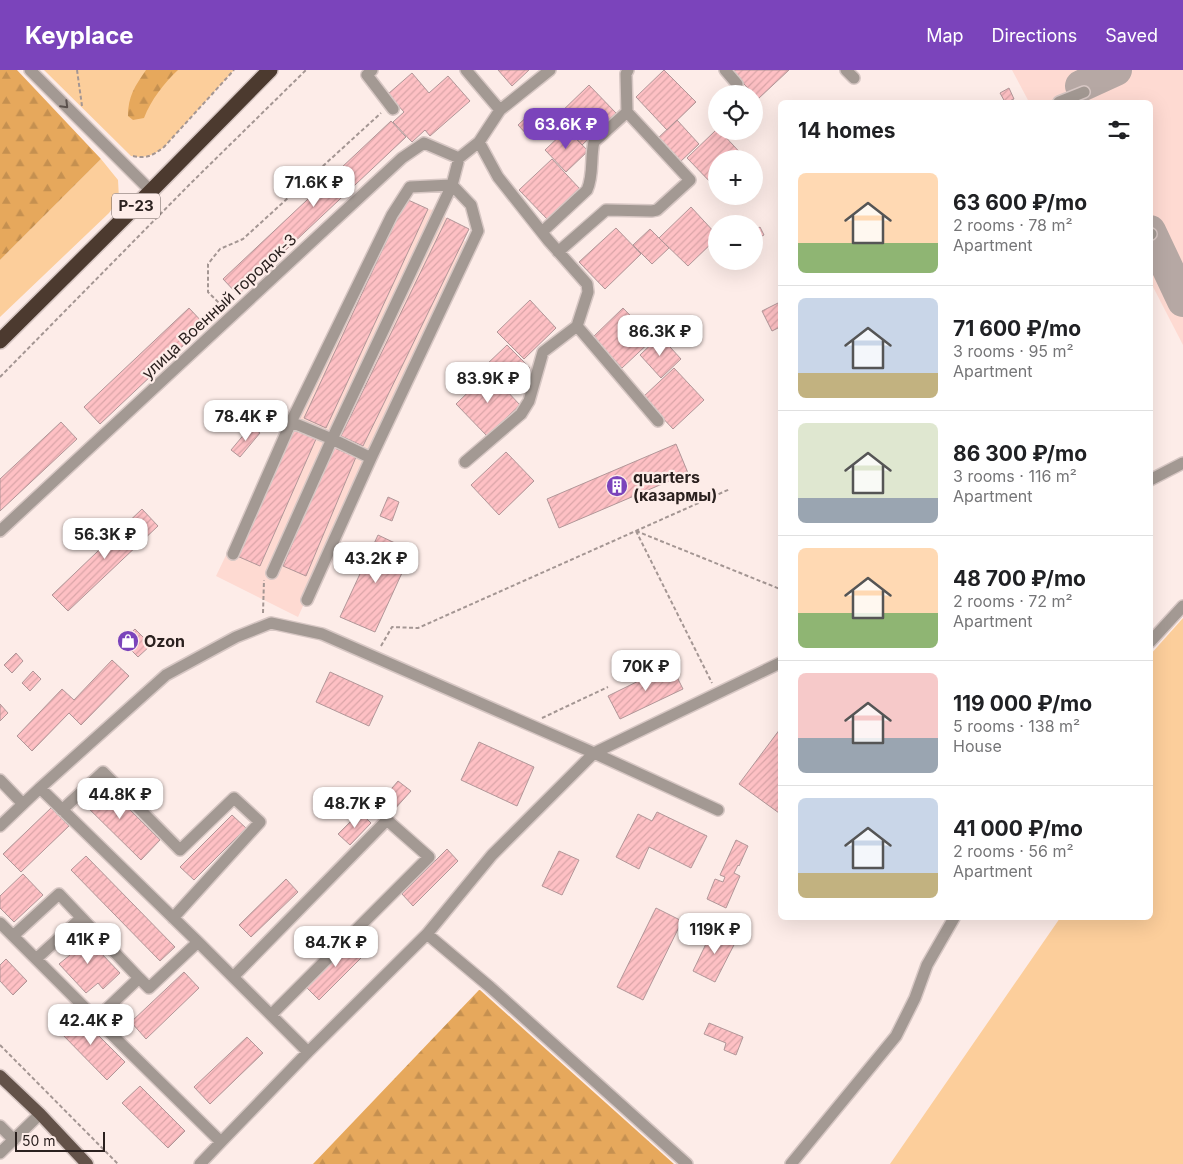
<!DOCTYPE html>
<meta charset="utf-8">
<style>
:root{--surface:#fff;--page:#f6f6f6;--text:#202124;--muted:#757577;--line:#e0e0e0;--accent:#7b44bb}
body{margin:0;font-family:Inter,sans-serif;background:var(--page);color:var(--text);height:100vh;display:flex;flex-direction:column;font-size:19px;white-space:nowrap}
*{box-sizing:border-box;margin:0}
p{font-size:16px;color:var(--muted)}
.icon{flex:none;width:28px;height:28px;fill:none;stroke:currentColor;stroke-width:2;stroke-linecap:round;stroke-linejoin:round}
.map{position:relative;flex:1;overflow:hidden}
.side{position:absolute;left:778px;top:30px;width:375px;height:820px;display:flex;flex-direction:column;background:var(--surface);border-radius:8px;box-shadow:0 5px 20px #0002}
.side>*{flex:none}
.controls{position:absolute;left:708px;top:15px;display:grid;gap:10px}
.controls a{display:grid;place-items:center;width:55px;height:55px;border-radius:50%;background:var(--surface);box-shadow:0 5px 20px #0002;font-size:25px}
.scale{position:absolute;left:15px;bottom:12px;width:90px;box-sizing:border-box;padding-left:5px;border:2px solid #2b211f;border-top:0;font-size:14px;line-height:18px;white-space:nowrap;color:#2b211f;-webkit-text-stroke:4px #fdece8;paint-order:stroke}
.price{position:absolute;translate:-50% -42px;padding:0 11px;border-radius:10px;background:#fff;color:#222;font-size:16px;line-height:32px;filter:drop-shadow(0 1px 2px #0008)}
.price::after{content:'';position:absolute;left:50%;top:30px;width:15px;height:11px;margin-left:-8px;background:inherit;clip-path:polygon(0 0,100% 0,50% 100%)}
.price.current{background:var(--accent);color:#fff}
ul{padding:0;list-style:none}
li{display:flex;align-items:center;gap:15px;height:125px;padding:0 20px}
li+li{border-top:1px solid var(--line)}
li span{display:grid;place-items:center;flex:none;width:140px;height:100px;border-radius:8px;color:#555}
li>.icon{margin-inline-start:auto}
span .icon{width:60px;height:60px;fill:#fffc;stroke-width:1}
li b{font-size:21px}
h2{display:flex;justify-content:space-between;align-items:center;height:60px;padding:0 20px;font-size:21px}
header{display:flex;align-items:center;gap:30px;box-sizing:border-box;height:70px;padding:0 25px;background:var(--accent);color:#fff}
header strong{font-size:24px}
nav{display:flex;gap:28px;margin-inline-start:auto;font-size:18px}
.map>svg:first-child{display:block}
.built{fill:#fedad2}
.green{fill:#fcce9b}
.forest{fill:url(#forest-firs)}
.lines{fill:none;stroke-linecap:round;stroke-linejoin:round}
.taxiway{stroke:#b6a8a4;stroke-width:32}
.building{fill:url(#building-hatch);stroke:#b19698}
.minor-casing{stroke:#d7c7c4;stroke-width:14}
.major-casing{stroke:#d7c7c4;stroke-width:15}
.highway-casing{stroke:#d7c7c4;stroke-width:18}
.path{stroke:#a49693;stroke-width:2;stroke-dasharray:4 2.5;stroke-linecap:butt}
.minor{stroke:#a39993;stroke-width:11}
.major{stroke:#635249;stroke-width:12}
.highway{stroke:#4c3a2f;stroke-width:15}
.oneway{stroke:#5b514d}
.labels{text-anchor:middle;stroke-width:4.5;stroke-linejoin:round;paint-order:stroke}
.shield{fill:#fdece8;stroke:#6a5e5b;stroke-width:1}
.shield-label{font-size:15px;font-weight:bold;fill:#2b211f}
.street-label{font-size:16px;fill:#2b211f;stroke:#fdece8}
.poi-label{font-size:16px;font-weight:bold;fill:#2b211f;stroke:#fdece8;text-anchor:start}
</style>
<header>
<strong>Keyplace</strong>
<nav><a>Map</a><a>Directions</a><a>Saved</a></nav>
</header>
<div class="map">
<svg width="1183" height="1094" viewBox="0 0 1183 1094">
<defs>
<pattern id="forest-firs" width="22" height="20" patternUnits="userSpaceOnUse" patternTransform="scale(1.25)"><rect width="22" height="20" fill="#e6a85c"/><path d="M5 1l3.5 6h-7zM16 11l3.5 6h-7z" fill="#c59050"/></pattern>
<pattern id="building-hatch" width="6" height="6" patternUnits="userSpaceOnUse" patternTransform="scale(1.25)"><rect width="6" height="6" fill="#fec0c4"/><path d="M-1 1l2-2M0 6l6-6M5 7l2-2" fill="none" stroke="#daa5a8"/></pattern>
</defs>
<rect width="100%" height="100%" fill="#fdece8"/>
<!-- built -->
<path class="built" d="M1012,0H1183V275L1150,211V32H1029Z
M393,138L440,140L470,178L384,359L298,547L216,506Z"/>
<!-- green -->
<path class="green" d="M44,0H234L164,77C152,86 147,88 131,86Z
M101,89L118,110L119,129L109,143L0,247V190Z
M1183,548V1094H890L1060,848H1150V585Z"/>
<!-- forest -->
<path class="forest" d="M0,0H17L101,89L0,190Z
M146,0H178C164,13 151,30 144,48L133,50L128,46C128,26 135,16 146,0Z
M479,920H480L674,1094H313Z"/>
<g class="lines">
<!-- taxiway -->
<path class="taxiway" d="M1081,16L1116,0
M1150,161L1183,231"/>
</g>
<!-- building -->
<path class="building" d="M498,0H529L512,16Z
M664,0L696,32L667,60L636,27Z
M731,0H789L758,29Z
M412,3L429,23L448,6L470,31L430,66L425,60L412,72L393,52L404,42L388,24Z
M589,15L616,43L582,75L556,47Z
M1009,18L1014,29L1007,32H1005L1000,23Z
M532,42L543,55L530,68L518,55Z
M677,50L699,74L679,93L656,70Z
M391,51L406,67L238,225L223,209Z
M567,59L588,81L566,102L545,80Z
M716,60V61H720L746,89H716V118L687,88Z
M552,89L580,119L548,150L519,120Z
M406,129L428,139L326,358L304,348Z
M691,137L716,164V169L688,196L659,168Z
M447,148L469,159L363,376L341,366Z
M760,157L764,165L758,168L754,161Z
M616,158L641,184L605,219L579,192Z
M650,159L669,178L652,194L633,175Z
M530,230L556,258L524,289L497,262Z
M780,232V257L772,261L762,241Z
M189,238L205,255L100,354L84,337Z
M623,238L653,269L622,298L593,267Z
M660,266L681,289L661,308L640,285Z
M507,275L530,298L508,319L485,296Z
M674,298L704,330L673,359L643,327Z
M489,302L520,335L487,366L456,334Z
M61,352L77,369L0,441V409Z
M251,356L260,363L240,387L231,380Z
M293,359L316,369L260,496L237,486Z
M676,374L688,403L559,458L547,429Z
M332,377L356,387L306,506L283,496Z
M506,382L534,411L499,445L471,415Z
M388,427L399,432L392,451L380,446Z
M142,439L158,456L68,541L52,525Z
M378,465L412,481L375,562L340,547Z
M135,559L151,575L138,587L122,571Z
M16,583L23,591L12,603L4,595Z
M112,590L129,606L81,655L69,643L32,681L17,666L62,619L74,630Z
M671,595L683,619L620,649L608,626Z
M33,601L41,609L30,621L22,613Z
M330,602L383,626L369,656L316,632Z
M0,634L8,643L0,651Z
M780,659V742L779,743L739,714Z
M479,672L534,697L517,736L461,710Z
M100,710L160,770L141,790L80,730Z
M398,711L411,721L393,741L381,731Z
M51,738L69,756L21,802L3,784Z
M360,742L371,753L350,775L338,764Z
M657,742L707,766L691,798L649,777L639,799L616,787L638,744L652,751Z
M232,745L246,758L194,810L180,797Z
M736,770L748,776L739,796L738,795L734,803L740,806L726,838L707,829L715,809L723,812L725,807L720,805Z
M447,779L458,791L413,836L402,824Z
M559,781L579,790L562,825L542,816Z
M86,786L175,877L160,891L71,800Z
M23,804L43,825L14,852L0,838V826Z
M286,809L298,822L251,867L239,855Z
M656,838L682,851L643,930L617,917Z
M714,857L737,869L715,912L693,901Z
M81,862L120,903L103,919L98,913L86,923L59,894L70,885L64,878Z
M353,866L368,881L319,930L304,915Z
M6,889L27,911L13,925L0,911V895Z
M184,902L199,918L146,969L131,952Z
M75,942L125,992L107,1010L57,959Z
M709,953L743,967L736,985L724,980L726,973L704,964Z
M247,967L263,983L210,1034L194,1017Z
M140,1016L185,1061L168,1078L122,1033Z"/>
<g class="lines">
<!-- minor casing -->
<g class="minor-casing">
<path id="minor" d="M30,0L151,121
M372,0L367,5L393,39
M725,0L737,14
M846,0L854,8
M1059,32L1084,22
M500,40L550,0
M479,72L498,107L548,170L587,214L588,222L577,256L658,351
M542,162L587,120C594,105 590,88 594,72L627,42L626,4L628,0
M1150,164H1151
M558,182L606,140L652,141L657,140L690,110L627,42
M291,352L332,369L371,388
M465,392L521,344L529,331L543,282L577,256
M1150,410L1183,393
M0,461L402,88L424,73L459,88L479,72L500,40L466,0
M233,484L291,352L392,145L410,117L452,115L471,135L478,161L371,388L307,530
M272,503L332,369L452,115L459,88
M1150,572L1183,536
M0,710L23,734L0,756
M40,718L198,872L308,982
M23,734L40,718L166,605L236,567L271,553L322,564L594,683L780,593
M62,740L103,702L180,780L234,728L260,752L173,848
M0,853L96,949L221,1072L200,1094
M427,864L490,917L687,1094
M13,866L59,824L139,908
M36,889L81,848
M233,907L387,750L429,787L271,945
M96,949L139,908L149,918L198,872
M0,1056L14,1070
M221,1072L308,982L427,864L492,785L594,683L718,740
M0,1083L40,1044
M791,1094L896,966L915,928L927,895L954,848"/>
</g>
<!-- major casing -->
<g class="major-casing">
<path id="major" d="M0,1006L40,1044L87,1094"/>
</g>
<!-- highway casing -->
<g class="highway-casing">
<path id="highway" d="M0,271L151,121L270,0"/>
</g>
<!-- path -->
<path class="path" d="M77,0L82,36
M133,86C148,89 153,85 164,77L234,0
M223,237L208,222V194L220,179L243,169L381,43
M0,307L189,115L306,0
M636,461L712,613
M636,461L780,519
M263,543L264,510
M381,576L392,557L418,558L730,419
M542,648L608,617
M0,975L118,1094"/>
<!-- minor -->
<use href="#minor" class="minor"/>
<!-- major -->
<use href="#major" class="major"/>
<!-- highway -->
<use href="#highway" class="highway"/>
</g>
<!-- one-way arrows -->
<defs><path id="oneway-chevron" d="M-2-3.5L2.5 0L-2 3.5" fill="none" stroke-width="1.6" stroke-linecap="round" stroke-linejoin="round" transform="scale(1.25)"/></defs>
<use class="oneway" href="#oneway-chevron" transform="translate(65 35) rotate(45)"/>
<!-- icons -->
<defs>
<g id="building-disc" transform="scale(1.125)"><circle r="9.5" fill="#7b44bb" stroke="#fdece8"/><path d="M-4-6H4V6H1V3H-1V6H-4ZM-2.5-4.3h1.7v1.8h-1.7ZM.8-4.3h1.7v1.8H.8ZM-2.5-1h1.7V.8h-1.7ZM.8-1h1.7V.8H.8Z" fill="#fff"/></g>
<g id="shop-disc" transform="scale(1.125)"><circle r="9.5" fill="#7b44bb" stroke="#fdece8"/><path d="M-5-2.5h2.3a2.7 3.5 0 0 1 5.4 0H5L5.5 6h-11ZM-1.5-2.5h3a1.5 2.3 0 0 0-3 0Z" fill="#fff"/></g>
</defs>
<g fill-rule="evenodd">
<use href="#building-disc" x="617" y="416"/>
<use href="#shop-disc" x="128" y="571"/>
</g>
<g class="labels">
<!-- shield labels -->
<rect class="shield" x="112" y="123.5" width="48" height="25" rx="4"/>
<g class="shield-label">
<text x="136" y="141">Р-23</text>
</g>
<!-- street labels -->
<g class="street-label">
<text transform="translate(219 236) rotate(-43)" y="6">улица Военный городок-3</text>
</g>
<!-- poi labels -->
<g class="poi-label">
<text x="633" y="413">quarters<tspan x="633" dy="18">(казармы)</tspan></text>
<text x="144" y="577">Ozon</text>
</g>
</g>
</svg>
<div class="controls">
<a><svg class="icon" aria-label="locate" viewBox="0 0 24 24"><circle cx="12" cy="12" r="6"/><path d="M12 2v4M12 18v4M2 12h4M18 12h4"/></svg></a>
<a>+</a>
<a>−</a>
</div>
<div class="scale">50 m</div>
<b class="price current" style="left:566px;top:80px">63.6K ₽</b>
<b class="price" style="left:314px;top:138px">71.6K ₽</b>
<b class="price" style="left:660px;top:287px">86.3K ₽</b>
<b class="price" style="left:488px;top:334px">83.9K ₽</b>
<b class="price" style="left:246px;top:372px">78.4K ₽</b>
<b class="price" style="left:105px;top:490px">56.3K ₽</b>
<b class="price" style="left:376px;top:514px">43.2K ₽</b>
<b class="price" style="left:646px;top:622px">70K ₽</b>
<b class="price" style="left:120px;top:750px">44.8K ₽</b>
<b class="price" style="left:355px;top:759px">48.7K ₽</b>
<b class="price" style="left:715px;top:885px">119K ₽</b>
<b class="price" style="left:88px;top:895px">41K ₽</b>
<b class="price" style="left:336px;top:898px">84.7K ₽</b>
<b class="price" style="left:91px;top:976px">42.4K ₽</b>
<section class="side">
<h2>14 homes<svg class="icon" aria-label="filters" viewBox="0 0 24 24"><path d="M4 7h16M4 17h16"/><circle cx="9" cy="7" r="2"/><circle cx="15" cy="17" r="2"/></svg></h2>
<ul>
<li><span style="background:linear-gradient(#ffd9b3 70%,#8fb573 0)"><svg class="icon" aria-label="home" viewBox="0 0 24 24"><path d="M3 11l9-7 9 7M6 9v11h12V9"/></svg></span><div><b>63 600 ₽/mo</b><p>2 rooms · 78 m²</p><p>Apartment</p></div></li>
<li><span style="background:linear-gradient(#c9d6e8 75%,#c2b280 0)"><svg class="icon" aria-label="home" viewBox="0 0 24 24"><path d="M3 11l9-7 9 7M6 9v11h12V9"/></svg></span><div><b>71 600 ₽/mo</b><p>3 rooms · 95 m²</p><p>Apartment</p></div></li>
<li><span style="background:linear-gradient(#dfe7d0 75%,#9aa5b1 0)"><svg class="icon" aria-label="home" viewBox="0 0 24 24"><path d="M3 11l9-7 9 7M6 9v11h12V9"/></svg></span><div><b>86 300 ₽/mo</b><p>3 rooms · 116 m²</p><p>Apartment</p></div></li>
<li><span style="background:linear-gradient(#ffd9b3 65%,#8fb573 0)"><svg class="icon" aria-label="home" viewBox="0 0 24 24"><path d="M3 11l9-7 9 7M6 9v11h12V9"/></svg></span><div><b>48 700 ₽/mo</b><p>2 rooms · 72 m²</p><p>Apartment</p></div></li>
<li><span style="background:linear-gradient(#f6c9c9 65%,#9aa5b1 0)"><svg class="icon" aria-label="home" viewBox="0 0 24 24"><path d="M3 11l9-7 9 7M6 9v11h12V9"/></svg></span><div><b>119 000 ₽/mo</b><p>5 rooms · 138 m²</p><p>House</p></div></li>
<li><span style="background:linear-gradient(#c9d6e8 75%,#c2b280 0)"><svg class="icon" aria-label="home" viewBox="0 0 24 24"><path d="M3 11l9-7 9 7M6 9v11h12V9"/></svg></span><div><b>41 000 ₽/mo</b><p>2 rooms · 56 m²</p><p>Apartment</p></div></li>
</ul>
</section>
</div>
